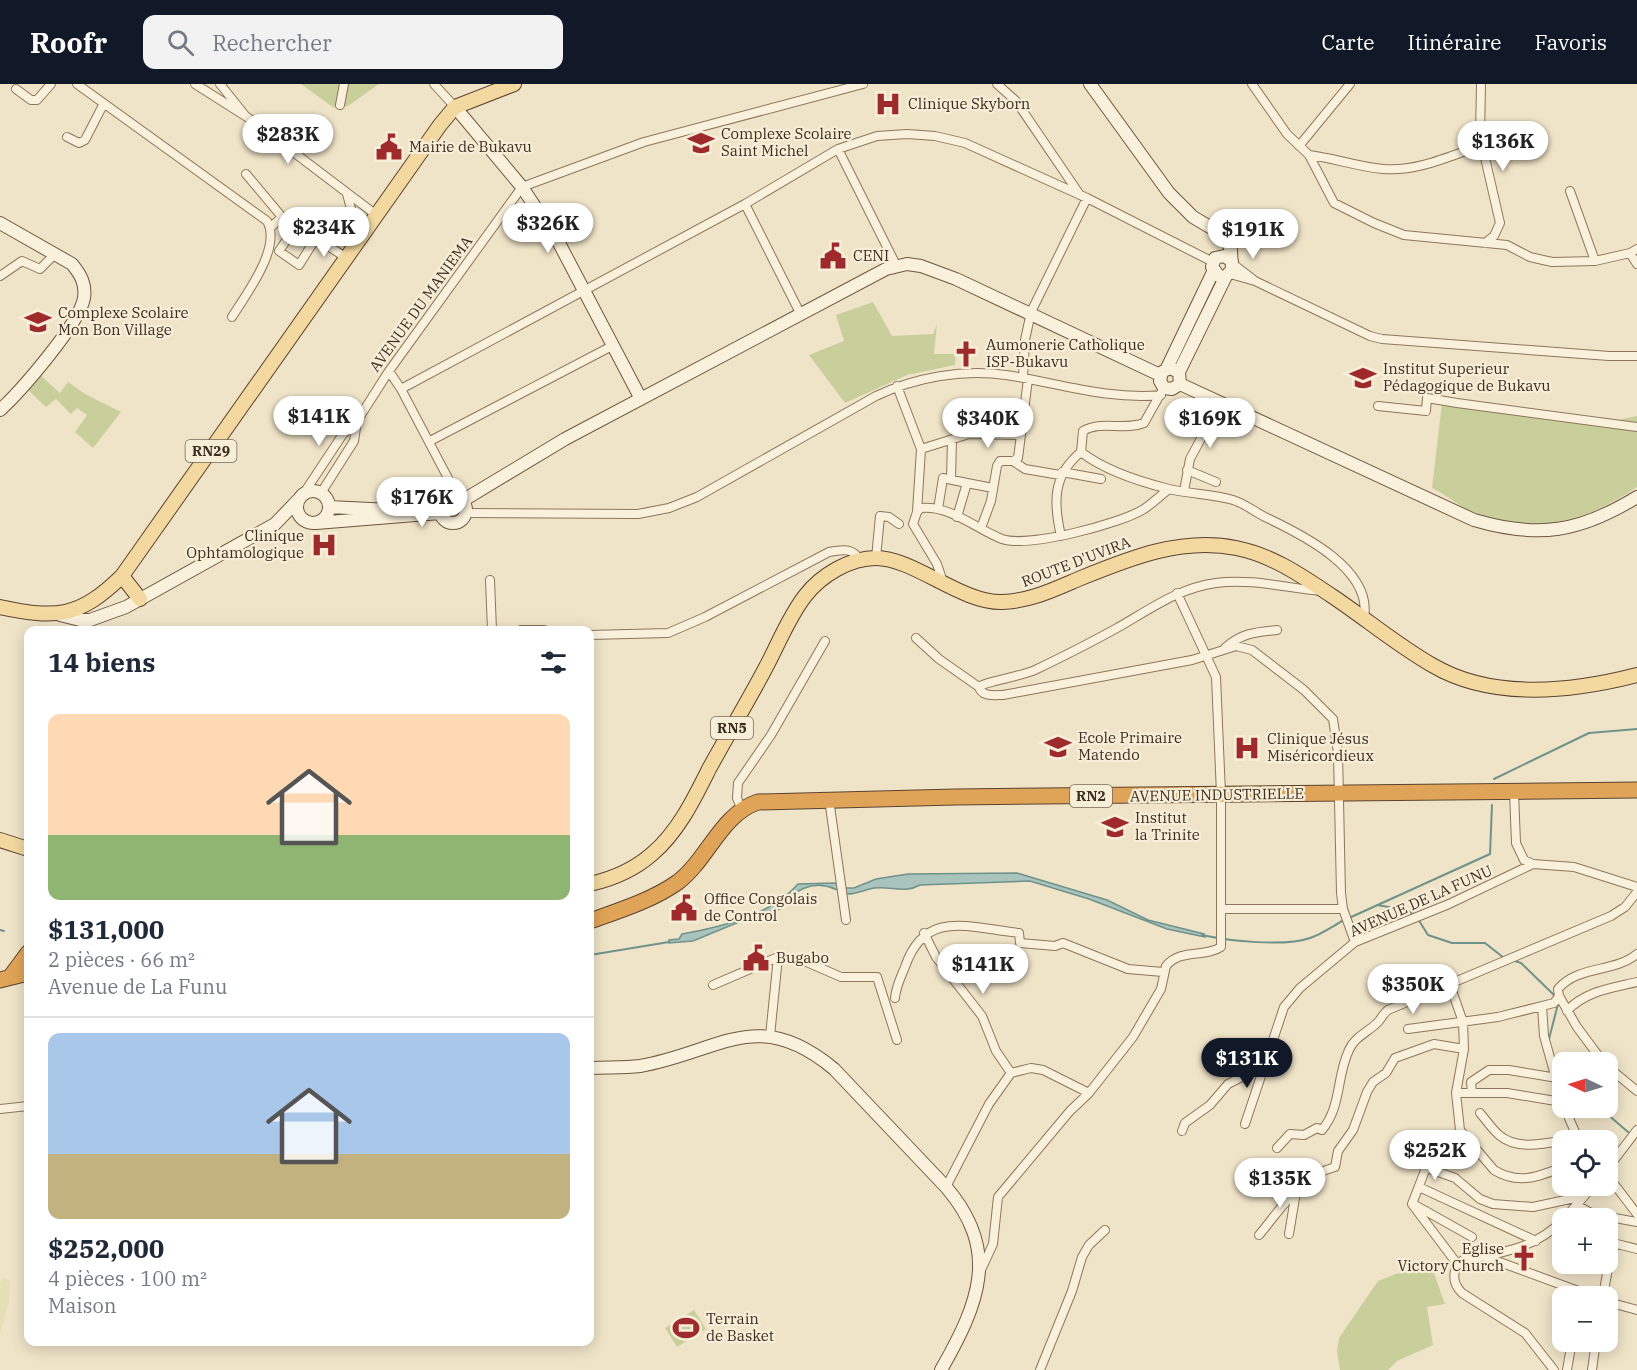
<!DOCTYPE html>
<html lang="fr">
<meta charset="utf-8">
<style>
:root{--surface:#fff;--page:#f2f2f3;--text:#1f2937;--muted:#747a83;--line:#e0e1e3;--accent:#111827}
body{margin:0;font-family:"IBM Plex Serif",serif;background:var(--page);color:var(--text);height:100vh;display:flex;flex-direction:column;font-size:22px;white-space:nowrap}
*{box-sizing:border-box;margin:0}
p{font-size:20px;color:var(--muted)}
.icon{flex:none;width:33px;height:33px;fill:none;stroke:currentColor;stroke-width:2;stroke-linecap:round;stroke-linejoin:round}
.map{position:relative;flex:1;overflow:hidden}
.sheet{position:absolute;left:24px;top:542px;width:570px;height:720px;display:flex;flex-direction:column;background:var(--surface);border-radius:12px;box-shadow:0 3px 15px #0003}
.sheet>*{flex:none}
.needle{width:39px;rotate:274deg}
.fabs{position:absolute;left:1552px;top:968px;display:grid;gap:12px}
.fabs a{display:grid;place-items:center;width:66px;height:66px;border-radius:12px;background:var(--surface);box-shadow:0 3px 15px #0003;font-size:30px}
.price{position:absolute;translate:-50% -51px;padding:0 14px;border-radius:21px;background:#fff;color:#222;font-size:20px;line-height:39px;filter:drop-shadow(0 2px 3px #0008)}
.price::after{content:'';position:absolute;left:50%;top:36px;width:18px;height:14px;margin-left:-9px;background:inherit;clip-path:polygon(0 0,100% 0,50% 100%)}
.price.current{background:var(--accent);color:#fff}
ul{padding:0;list-style:none}
li{display:grid;align-content:center;gap:12px;height:318px;padding:0 24px}
li+li{border-top:2px solid var(--line)}
li span{display:grid;place-items:center;height:186px;border-radius:12px;color:#555}
li>.icon{margin-inline-start:auto}
span .icon{width:108px;height:108px;fill:#fffc;stroke-width:1}
li b{font-size:26px}
h2{display:flex;justify-content:space-between;align-items:center;height:72px;padding:0 24px;font-size:26px}
header{display:flex;align-items:center;gap:36px;box-sizing:border-box;height:84px;padding:0 30px;background:var(--accent);color:#fff}
header strong{font-size:28px}
nav{display:flex;gap:33px;margin-inline-start:auto;font-size:21px}
.search{width:420px;height:54px;background:var(--page);display:flex;align-items:center;gap:15px;box-sizing:border-box;padding:0 21px;border-radius:12px;color:var(--muted);font-size:22px}
.map>svg:first-child{display:block}
.farmland{fill:#e6deb5}
.green{fill:#c9cf9b}
.water{fill:#a9c4bc;stroke:#6f938a;stroke-width:1.5}
.lines{fill:none;stroke-linecap:round;stroke-linejoin:round}
.stream{stroke:#6f938a;stroke-width:2}
.street-casing{stroke:#8d765c;stroke-width:10}
.secondary-casing{stroke:#6f573f;stroke-width:14}
.primary-casing{stroke:#5b4430;stroke-width:16}
.highway-casing{stroke:#5b4430;stroke-width:17}
.street{stroke:#faf1dc;stroke-width:8}
.secondary{stroke:#faf1dc;stroke-width:12}
.primary{stroke:#f3d9a0;stroke-width:14}
.highway{stroke:#e0a458;stroke-width:15}
.labels{text-anchor:middle;stroke-width:4.5;stroke-linejoin:round;paint-order:stroke}
.shield{fill:#f7eed8;stroke:#756857;stroke-width:1.5}
.shield-label{font-size:14px;font-weight:bold;fill:#3d2e20}
.poi-label{font-size:15px;fill:#3d2e20;stroke:#f7eed8;text-anchor:start}
.street-label{font-size:15px;fill:#3d2e20;stroke:#f7eed8}
</style>
<header>
<strong>Roofr</strong>
<div class="search"><svg class="icon" aria-label="search" viewBox="0 0 24 24"><circle cx="10" cy="10" r="6"/><path d="M15 15l6 6"/></svg>Rechercher</div>
<nav><a>Carte</a><a>Itinéraire</a><a>Favoris</a></nav>
</header>
<div class="map">
<svg width="1637" height="1286" viewBox="0 0 1637 1286">
<rect width="100%" height="100%" fill="#f0e4c8"/>
<!-- farmland -->
<path class="farmland" d="M4,1193L10,1197L9,1218L0,1250V1198Z"/>
<!-- green -->
<path class="green" d="M301,0H379L348,22L334,24Z
M873,218L892,252L933,250L937,240L934,270H956L955,281L907,291L845,319L809,271L844,257L836,231Z
M39,290L60,309L68,298L85,310L121,328L93,364L75,348L87,331L77,324L71,330L56,315L46,323L25,303Z
M1442,319L1604,339L1637,332V403C1585,438 1537,451 1476,429C1459,423 1447,411 1432,404Z
M1432,1184L1445,1220L1427,1223L1433,1261L1397,1277L1388,1286H1340L1337,1267L1339,1254L1378,1197L1396,1190Z
M694,1226L706,1245L677,1263L665,1244Z"/>
<!-- water -->
<path class="water" d="M1017,789L1107,816L1148,836L1204,850L1205,853L1167,845L1089,815L1030,797L920,801C904,810 892,802 875,804C866,805 857,810 848,810C841,810 841,807 835,805C813,795 791,807 780,825L746,835L693,857L669,859V856L679,855L682,850C722,843 771,831 798,800L834,799L846,804H854L876,795L908,790Z"/>
<g class="lines">
<!-- stream -->
<path class="stream" d="M1494,695L1589,649L1637,645
M1377,821L1406,826L1414,830
M1349,834L1490,770L1492,721
M1418,835L1428,851L1452,859H1485L1504,874
M735,839L749,834
M0,846L4,847
M1202,851C1229,857 1285,863 1310,854C1322,850 1333,842 1344,836
M590,871L669,858
M1512,876L1521,879L1555,912
M1549,955L1558,920
M1599,1023L1628,1048"/>
<!-- street casing -->
<g class="street-casing">
<path id="street" d="M77,0L267,137C282,163 247,209 232,233
M195,0L247,33L375,130
M220,0L244,30
M434,0L455,23
M997,0L1016,17L1080,111
M1252,0L1287,50L1309,71L1334,119L1374,139L1404,151L1507,161L1530,173L1552,178L1595,177L1630,169L1637,165
M1481,0L1480,52L1500,139L1494,152L1485,159
M16,5L31,16H37L51,0
M340,21L344,0
M67,53L79,59L85,56L103,21
M1299,62L1350,0
M838,65L896,181
M1309,71C1334,74 1358,83 1383,85C1417,88 1450,72 1482,61
M246,90L282,133L271,143
M1570,107L1595,177
M347,110L359,154
M745,120L800,229
M294,145L316,154L299,181L279,167Z
M316,154L345,173
M1630,169L1637,180
M1233,180L1255,197L1370,252L1382,255L1609,272H1637
M1230,190L1255,197
M0,192L22,177L40,185L55,170
M389,287L401,305L459,415
M1023,294L1025,256L1031,228L1087,114
M897,302L921,365L917,428L913,440L937,480L943,498
M401,305L745,120L838,65L877,52L907,50L935,52L965,59L1087,114L1213,178
M1162,307L1144,339C1124,347 1101,336 1083,347L1081,368C1104,386 1141,398 1169,405C1190,410 1212,410 1233,416C1244,419 1255,428 1265,433C1301,450 1373,485 1364,534
M1378,322L1426,327L1427,314L1457,319L1637,343
M1228,346L1238,328
M430,357L612,262
M921,365L969,350L1021,351
M1013,377L1025,385L1060,391
M1187,386L1216,398
M1062,388L1101,395
M951,395L952,356
M1184,407L1190,375L1220,319
M304,409L343,350L357,337L389,287L522,103L644,58L863,0
M321,409L354,357L357,337
M938,425L943,394L967,399
M917,428L921,424C950,421 976,445 1002,455C1028,464 1120,440 1144,425C1153,419 1161,411 1169,405
M465,429L638,430L669,424L697,413L876,312C916,293 963,285 1006,291C1058,299 1108,316 1161,311
M957,433L967,399L993,404
M981,444L991,417L997,382L1000,377H1013L1018,374L1028,295
M1061,452C1053,417 1053,391 1081,368
M876,474L880,432L889,433L899,440
M490,496L492,546
M1321,507C1287,504 1250,494 1216,499C1178,504 1149,526 1117,544C1090,559 1062,573 1035,586C1023,592 983,598 979,603C982,613 994,611 1003,611L1192,576L1236,562L1252,566L1304,606L1333,635L1338,669L1341,809L1343,825L1355,858
M521,546H544
M590,551L668,549L705,533L829,468C845,465 853,464 862,478
M916,554L939,575L979,603
M1225,564C1241,549 1256,548 1277,546
M1514,708L1516,759L1524,776L1533,780L1574,783L1637,803
M829,715L846,836
M741,724L737,714L738,699L771,651L825,557
M1221,825H1343
M924,849L936,873L982,932L996,967L1011,989
M713,901L778,873L802,876L841,893H877L897,956
M1450,901L1463,938L1464,965L1456,1009L1460,1046L1449,1066L1431,1071L1412,1120L1458,1181
M1559,912L1577,943L1603,978
M895,914C896,902 901,893 905,883C925,824 970,844 1019,849L1020,859L1055,862L1063,859L1128,885L1163,888
M1542,922L1544,952L1563,1020
M1567,927C1585,907 1612,904 1637,898
M1408,945L1498,933L1554,919L1559,912L1558,905C1578,881 1614,889 1637,870
M770,952L778,873
M1608,983L1637,1007
M1456,1009H1507L1562,1018
M1472,1009L1471,998L1489,986H1509L1557,994
M1564,1023L1576,1050L1585,1056
M0,1025L28,1022
M1480,1029C1486,1036 1492,1045 1499,1051C1519,1069 1555,1057 1578,1054
M1245,1040L1284,923L1300,904L1355,858L1449,820L1533,780
M1460,1046L1494,1086C1518,1101 1538,1093 1563,1083
M1182,1047L1185,1039L1210,1021L1228,1000L1263,982
M1277,1064L1290,1050L1304,1051L1317,1044L1322,1046C1342,1022 1336,993 1349,966C1355,952 1369,948 1379,937C1382,933 1384,929 1388,926L1611,832L1625,823L1637,808
M1427,1084L1455,1094L1480,1115L1493,1120L1533,1123L1584,1112
M1608,1084L1637,1046
M1608,1092L1637,1130
M946,1103L989,1020L1011,989L1031,984L1043,986L1089,1009
M1419,1103L1536,1157
M1415,1121L1472,1153
M1576,1121L1593,1130L1637,1138
M1565,1134L1594,1101
M1289,1150L1296,1108
M1259,1151C1281,1125 1300,1092 1335,1083L1338,1067L1353,1046L1367,1008L1373,998L1386,989L1395,974L1434,960L1464,965
M1486,1173L1592,1212
M981,1186L993,1160L998,1113L1070,1027L1089,1009L1133,953L1161,905L1166,882C1181,864 1204,874 1221,863V710L1216,593L1177,509
M1603,1212L1612,1162L1617,1160L1637,1165
M1608,1218L1637,1226
M1040,1286L1072,1207L1082,1173L1089,1161L1105,1146
M1554,1286L1525,1249L1462,1209C1452,1199 1451,1186 1463,1176C1500,1169 1535,1165 1563,1136
M1567,1286L1572,1257
M1592,1286L1596,1257"/>
</g>
<!-- secondary casing -->
<g class="secondary-casing">
<path id="secondary" d="M1090,0L1169,109L1193,133L1225,152L1231,166L1232,186L1226,192L1179,288L1180,300L1172,305L1164,304L1160,297L1162,288L1170,284L1179,288
M455,23L522,103L559,159L641,315
M0,139L72,180C81,191 86,200 84,214C80,239 20,308 0,326
M1219,192L1212,183L1215,174L1224,172L1232,177
M1167,284L1213,188
M1180,300L1474,436C1539,455 1580,448 1637,413
M297 423a16 16 0 1 1 32 0a16 16 0 1 1-32 0Z
M440 426a13 13 0 1 1 26 0a13 13 0 1 1-26 0Z
M462,417L565,355L886,185L907,180L921,182L956,195L1160,291
M329,423L391,426L403,430
M316,439L440,429
M60,531L80,536H90L126,523L275,440L298,416
M590,984C606,983 624,984 640,982C720,968 757,921 834,985L946,1103C1001,1167 979,1219 941,1286"/>
</g>
<!-- primary casing -->
<g class="primary-casing">
<path id="primary" d="M122,492L140,515
M0,523C56,535 79,534 122,492L440,41L455,23L514,0
M0,756L28,765
M590,800C612,795 635,785 652,770C678,748 694,715 709,685C727,652 747,619 765,585C778,561 788,534 805,512C821,491 850,474 876,474C914,474 961,519 1002,518C1031,517 1055,505 1081,494C1130,474 1182,453 1236,464C1272,471 1302,492 1332,512C1365,534 1397,561 1432,581C1493,617 1571,608 1637,591"/>
</g>
<!-- highway casing -->
<g class="highway-casing">
<path id="highway" d="M590,837C618,827 653,816 678,798C708,775 721,730 758,718L955,713L1637,706
M11,892L28,869
M0,896L28,889"/>
</g>
<!-- street -->
<use href="#street" class="street"/>
<!-- secondary -->
<use href="#secondary" class="secondary"/>
<!-- primary -->
<use href="#primary" class="primary"/>
<!-- highway -->
<use href="#highway" class="highway"/>
</g>
<!-- icons -->
<defs>
<g id="hospital-bare" transform="scale(2.07)"><path d="M-5-5h3v3.5h4V-5h3V5h-3V1.5h-4V5h-3Z" fill="#9e2a2b" stroke="#f7eed8" stroke-width="2.5" paint-order="stroke"/></g>
<g id="school-bare" transform="scale(2.07)"><path d="M0-5L7-2L0 1L-7-2ZM-4 1L0 2.5L4 1V4Q0 6-4 4Z" fill="#9e2a2b" stroke="#f7eed8" stroke-width="2.5" paint-order="stroke"/></g>
<g id="civic-bare" transform="scale(2.07)"><path d="M-.6-6.5H3V-4.5H.6V-3L4-1V1h2V6H-6V1h2V-1L-.6-3ZM-1.2 2.5V6h2.4V2.5Z" fill="#9e2a2b" stroke="#f7eed8" stroke-width="2.5" paint-order="stroke"/></g>
<g id="church-bare" transform="scale(2.07)"><path d="M-1.2-6h2.4v3.5h3.3v2.4h-3.3V6h-2.4V-.1h-3.3v-2.4h3.3Z" fill="#9e2a2b" stroke="#f7eed8" stroke-width="2.5" paint-order="stroke"/></g>
<g id="stadium-bare" transform="scale(2.07)"><path d="M0-5a6.5 5 0 1 0 0 10a6.5 5 0 1 0 0-10ZM-3.5-1.8h7v3.6h-7Z" fill="#9e2a2b" stroke="#f7eed8" stroke-width="2.5" paint-order="stroke"/></g>
</defs>
<g fill-rule="evenodd">
<use href="#hospital-bare" x="888" y="20"/>
<use href="#school-bare" x="701" y="59"/>
<use href="#civic-bare" x="389" y="63"/>
<use href="#civic-bare" x="833" y="172"/>
<use href="#school-bare" x="38" y="238"/>
<use href="#church-bare" x="966" y="270"/>
<use href="#school-bare" x="1363" y="294"/>
<use href="#hospital-bare" x="324" y="461"/>
<use href="#school-bare" x="1058" y="663"/>
<use href="#hospital-bare" x="1247" y="664"/>
<use href="#school-bare" x="1115" y="743"/>
<use href="#civic-bare" x="684" y="824"/>
<use href="#civic-bare" x="756" y="874"/>
<use href="#church-bare" x="1524" y="1174"/>
<use href="#stadium-bare" x="686" y="1244"/>
</g>
<g class="labels">
<!-- shield labels -->
<g class="shield">
<rect x="185.5" y="356" width="51" height="22" rx="4.5"/>
<rect x="711" y="633" width="42" height="22" rx="4.5"/>
<rect x="1070" y="701" width="42" height="22" rx="4.5"/>
</g>
<g class="shield-label">
<text x="211" y="372">RN29</text>
<text x="732" y="649">RN5</text>
<text x="1091" y="717">RN2</text>
</g>
<!-- poi labels -->
<g class="poi-label">
<text x="908" y="25">Clinique Skyborn</text>
<text x="721" y="55">Complexe Scolaire<tspan x="721" dy="17">Saint Michel</tspan></text>
<text x="409" y="68">Mairie de Bukavu</text>
<text x="853" y="177">CENI</text>
<text x="58" y="234">Complexe Scolaire<tspan x="58" dy="17">Mon Bon Village</tspan></text>
<text x="986" y="266">Aumonerie Catholique<tspan x="986" dy="17">ISP-Bukavu</tspan></text>
<text x="1383" y="290">Institut Superieur<tspan x="1383" dy="17">Pédagogique de Bukavu</tspan></text>
<text x="304" y="457" text-anchor="end">Clinique<tspan x="304" dy="17">Ophtamologique</tspan></text>
<text x="1078" y="659">Ecole Primaire<tspan x="1078" dy="17">Matendo</tspan></text>
<text x="1267" y="660">Clinique Jésus<tspan x="1267" dy="17">Miséricordieux</tspan></text>
<text x="1135" y="739">Institut<tspan x="1135" dy="17">la Trinite</tspan></text>
<text x="704" y="820">Office Congolais<tspan x="704" dy="17">de Control</tspan></text>
<text x="776" y="879">Bugabo</text>
<text x="1504" y="1170" text-anchor="end">Eglise<tspan x="1504" dy="17">Victory Church</tspan></text>
<text x="706" y="1240">Terrain<tspan x="706" dy="17">de Basket</tspan></text>
</g>
<!-- street labels -->
<g class="street-label">
<text transform="translate(421 220) rotate(-54)" y="5">AVENUE DU MANIEMA</text>
<text transform="translate(1076 478) rotate(-21)" y="5">ROUTE D'UVIRA</text>
<text transform="translate(1217 711) rotate(-1)" y="5">AVENUE INDUSTRIELLE</text>
<text transform="translate(1421 817) rotate(-24)" y="5">AVENUE DE LA FUNU</text>
</g>
</g>
</svg>
<div class="fabs">
<a><svg class="needle" viewBox="-14 -14 28 28"><path d="M0-13l5 13h-10z" fill="#e53935"/><path d="M0 13l5-13h-10z" fill="#747a83"/></svg></a>
<a><svg class="icon" aria-label="locate" viewBox="0 0 24 24"><circle cx="12" cy="12" r="6"/><path d="M12 2v4M12 18v4M2 12h4M18 12h4"/></svg></a>
<a>+</a>
<a>−</a>
</div>
<b class="price" style="left:288px;top:81px">$283K</b>
<b class="price" style="left:1503px;top:88px">$136K</b>
<b class="price" style="left:548px;top:170px">$326K</b>
<b class="price" style="left:324px;top:174px">$234K</b>
<b class="price" style="left:1253px;top:176px">$191K</b>
<b class="price" style="left:319px;top:363px">$141K</b>
<b class="price" style="left:988px;top:365px">$340K</b>
<b class="price" style="left:1210px;top:365px">$169K</b>
<b class="price" style="left:422px;top:444px">$176K</b>
<b class="price" style="left:983px;top:911px">$141K</b>
<b class="price" style="left:1413px;top:931px">$350K</b>
<b class="price current" style="left:1247px;top:1005px">$131K</b>
<b class="price" style="left:1435px;top:1097px">$252K</b>
<b class="price" style="left:1280px;top:1125px">$135K</b>
<section class="sheet">
<h2>14 biens<svg class="icon" aria-label="filters" viewBox="0 0 24 24"><path d="M4 7h16M4 17h16"/><circle cx="9" cy="7" r="2"/><circle cx="15" cy="17" r="2"/></svg></h2>
<ul>
<li><span style="background:linear-gradient(#ffd9b3 65%,#8fb573 0)"><svg class="icon" aria-label="home" viewBox="0 0 24 24"><path d="M3 11l9-7 9 7M6 9v11h12V9"/></svg></span><div><b>$131,000</b><p>2 pièces · 66 m²</p><p>Avenue de La Funu</p></div></li>
<li><span style="background:linear-gradient(#a9c7e8 65%,#c2b280 0)"><svg class="icon" aria-label="home" viewBox="0 0 24 24"><path d="M3 11l9-7 9 7M6 9v11h12V9"/></svg></span><div><b>$252,000</b><p>4 pièces · 100 m²</p><p>Maison</p></div></li>
</ul>
</section>
</div>
